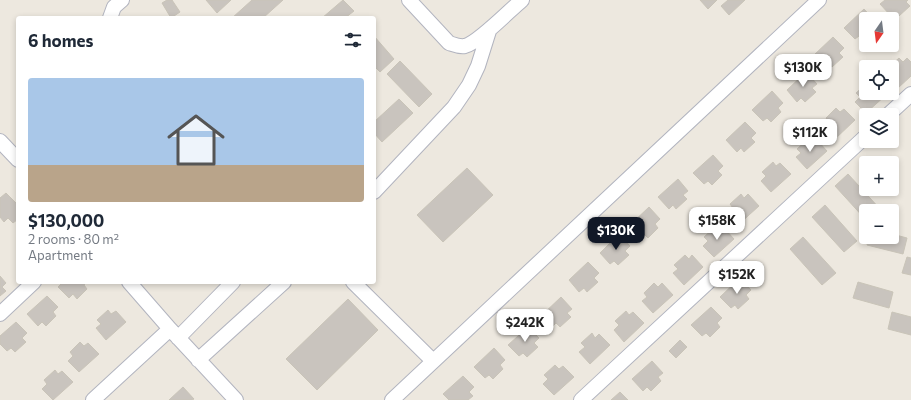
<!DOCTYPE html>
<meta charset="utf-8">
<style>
:root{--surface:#fff;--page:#f2f2f3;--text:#1f2937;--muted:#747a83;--accent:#111827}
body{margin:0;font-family:Commissioner,sans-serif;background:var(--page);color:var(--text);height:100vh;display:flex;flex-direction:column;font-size:15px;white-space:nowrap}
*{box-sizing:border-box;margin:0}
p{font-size:13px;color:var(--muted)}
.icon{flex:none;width:22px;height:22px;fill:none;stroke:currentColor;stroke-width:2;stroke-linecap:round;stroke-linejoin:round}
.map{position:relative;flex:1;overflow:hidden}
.drawer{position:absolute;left:16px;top:16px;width:360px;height:268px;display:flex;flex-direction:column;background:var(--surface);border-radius:4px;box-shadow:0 2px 6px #0003}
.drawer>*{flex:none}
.needle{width:26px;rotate:194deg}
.controls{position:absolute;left:859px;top:12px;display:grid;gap:8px}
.controls a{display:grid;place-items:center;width:40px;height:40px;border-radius:4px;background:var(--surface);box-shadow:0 2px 6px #0003;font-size:20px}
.price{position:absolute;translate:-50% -34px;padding:0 9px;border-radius:8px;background:#fff;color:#222;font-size:13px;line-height:26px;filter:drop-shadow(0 1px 2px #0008)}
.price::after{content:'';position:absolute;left:50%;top:24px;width:12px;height:9px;margin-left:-6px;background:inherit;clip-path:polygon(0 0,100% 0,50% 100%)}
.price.selected{background:var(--accent);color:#fff}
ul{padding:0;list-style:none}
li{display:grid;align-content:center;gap:8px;height:212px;padding:0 12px}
li span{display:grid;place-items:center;height:124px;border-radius:4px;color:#555}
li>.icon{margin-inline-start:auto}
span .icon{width:72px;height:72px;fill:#fffc;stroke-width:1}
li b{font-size:17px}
h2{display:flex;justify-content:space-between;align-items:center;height:48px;padding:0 12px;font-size:17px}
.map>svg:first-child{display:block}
.building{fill:#c9c4be;stroke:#c9c4b8}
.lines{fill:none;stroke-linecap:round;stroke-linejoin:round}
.minor-casing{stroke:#b2b4bf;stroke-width:16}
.minor{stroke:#fff;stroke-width:14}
</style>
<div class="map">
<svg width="911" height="400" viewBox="0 0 911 400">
<rect width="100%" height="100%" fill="#ede8df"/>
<!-- building -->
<path class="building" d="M167,0H172L180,12L171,18L162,3Z
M206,0H231L217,13Z
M252,0H283L263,18H232Z
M343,0L354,11L345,18H322Z
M700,0H717L708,9Z
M728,0H745L729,15L721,6Z
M885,0H908L906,2L910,6L899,16L895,12L891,16L880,4Z
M864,9L873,19H866V37L863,40L859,36L855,39L844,28Z
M374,36L394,59L380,72L374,66Z
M833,37L844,48L839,53L843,57L832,67L828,63L824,67L814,55Z
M899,58L903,62L907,58L911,62V76L898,88L892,81V67H889Z
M400,61L432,94L419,107L387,74Z
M806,72L817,84L812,88L816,92L805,102L801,98L797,102L787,90Z
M866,84V93H883L886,95L866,113L855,102L860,97L856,93Z
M772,91L783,103L778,108L781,112L771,122L767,118L763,121L752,110Z
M399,99L413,113L382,142L374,133V122Z
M836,108L840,112L844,109L855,120L835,139L824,127L829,122L826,118Z
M745,122L756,133L751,138L755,142L744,152L741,148L737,152L726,140Z
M808,139L812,143L816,139L827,151L807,169L796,157L801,153L797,149Z
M713,155L723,166L718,171L722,175L712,185L708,181L704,184L693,173Z
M773,162L776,166L780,163L791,174L771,192L761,181L766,176L762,172Z
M467,168L493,195L443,242L417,215Z
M848,174L881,210L879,211H866V220L835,186Z
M678,179L688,191L683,195L687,199L676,209L673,205L669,209L658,197Z
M6,193L18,205V219L13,223L8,218L4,222L0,217V198Z
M741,194L744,198L748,194L759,206L739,224L729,213L733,208L730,204Z
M825,205L857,241L844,252L812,217Z
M649,207L660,219L655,224L658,228L648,238L644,234L640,237L629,226Z
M715,227L719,231L723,227L734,239L714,257L703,246L708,241L704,237Z
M619,234L630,246L625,251L629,255L618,265L614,261L610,264L600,253Z
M892,234L907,238L903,254L867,245L869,237H892Z
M803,237L836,273L822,285L790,249Z
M685,255L689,259L692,255L703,267L684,285L673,273L678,269L674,265Z
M907,257L911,258V275L902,273Z
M588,262L599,273L594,278L598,282L587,292L584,288L579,292L569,280Z
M0,276L6,283L2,287L6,291L0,296Z
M740,278L751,290L746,295L749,299L738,309L735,305L731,308L720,297Z
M63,282H86L84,285L87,289L77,299L73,294L69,298L58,287Z
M858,282L893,292L889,308L853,298Z
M654,283L658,287L662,283L673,295L653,313L642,301L647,297L644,293Z
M47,296L58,307L53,312L56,316L46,326L42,322L38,326L27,314Z
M561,297L572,309L567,313L571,317L560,327L556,323L552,327L542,315Z
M348,299L378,330L317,390L286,359Z
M711,307L722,318L717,323L720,327L710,337L706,333L702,336L691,325Z
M108,310L111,314L116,311L126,322L106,340L96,328L101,324L97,320Z
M626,311L629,315L633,312L644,323L624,342L614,330L619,325L615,321Z
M892,312L911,317V335L888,329Z
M16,322L27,333L22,338L26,342L15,352L11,348L7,351L0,344V336Z
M528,327L539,338L534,343L538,347L527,357L523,353L519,356L508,345Z
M592,333L595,338L599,334L610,345L590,364L579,352L585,347L581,343Z
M680,340L687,347L676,358L669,351Z
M80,342L84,346L88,343L99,354L79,372L68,361L73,356L70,352Z
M494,348L505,360L500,365L503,369L493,379L489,375L485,378L474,367Z
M652,361L663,373L658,377L661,381L651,391L647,387L643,391L632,379Z
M555,365L559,369L563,366L574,377L554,395L543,384L548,379L544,375Z
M55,370L58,374L62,371L73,382L53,400L42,389L47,384L44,380Z
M463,376L474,387L469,392L473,396L468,400H449L443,394Z
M183,387L194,399L192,400H169Z
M620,392L628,400H611Z"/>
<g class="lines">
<!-- minor casing -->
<g class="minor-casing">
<path id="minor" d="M409,0L449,43C455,45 459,47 465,46C478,43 510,10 522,0
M110,18L114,7L122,0
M888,115L911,94
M0,141L18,160
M374,192L454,107L469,85L478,66L489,31
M129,282L170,329L236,400
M353,282L433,361
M0,314L34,282
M178,338L233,282
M198,360L284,282
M93,400L170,329
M392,400L819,0
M581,400L866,136"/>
</g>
<!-- minor -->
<use href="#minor" class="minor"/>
</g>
</svg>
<div class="controls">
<a><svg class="needle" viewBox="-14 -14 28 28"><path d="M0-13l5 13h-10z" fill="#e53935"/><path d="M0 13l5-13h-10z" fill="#747a83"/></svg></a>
<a><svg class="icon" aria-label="locate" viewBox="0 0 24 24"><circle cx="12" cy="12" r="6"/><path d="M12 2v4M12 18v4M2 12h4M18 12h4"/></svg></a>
<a><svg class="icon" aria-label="layers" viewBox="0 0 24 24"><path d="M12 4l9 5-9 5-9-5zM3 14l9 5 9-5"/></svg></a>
<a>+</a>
<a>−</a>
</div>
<b class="price" style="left:803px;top:88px">$130K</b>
<b class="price" style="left:810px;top:153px">$112K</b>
<b class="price" style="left:717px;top:241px">$158K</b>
<b class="price selected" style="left:616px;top:251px">$130K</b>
<b class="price" style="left:737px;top:295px">$152K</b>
<b class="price" style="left:525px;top:343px">$242K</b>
<section class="drawer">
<h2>6 homes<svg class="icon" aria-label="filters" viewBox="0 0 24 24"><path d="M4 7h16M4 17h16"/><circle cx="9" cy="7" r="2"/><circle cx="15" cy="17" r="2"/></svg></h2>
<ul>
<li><span style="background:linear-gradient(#a9c7e8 70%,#b9a48a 0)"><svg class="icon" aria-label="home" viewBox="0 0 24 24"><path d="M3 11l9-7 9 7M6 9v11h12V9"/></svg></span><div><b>$130,000</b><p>2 rooms · 80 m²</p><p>Apartment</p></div></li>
</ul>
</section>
</div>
